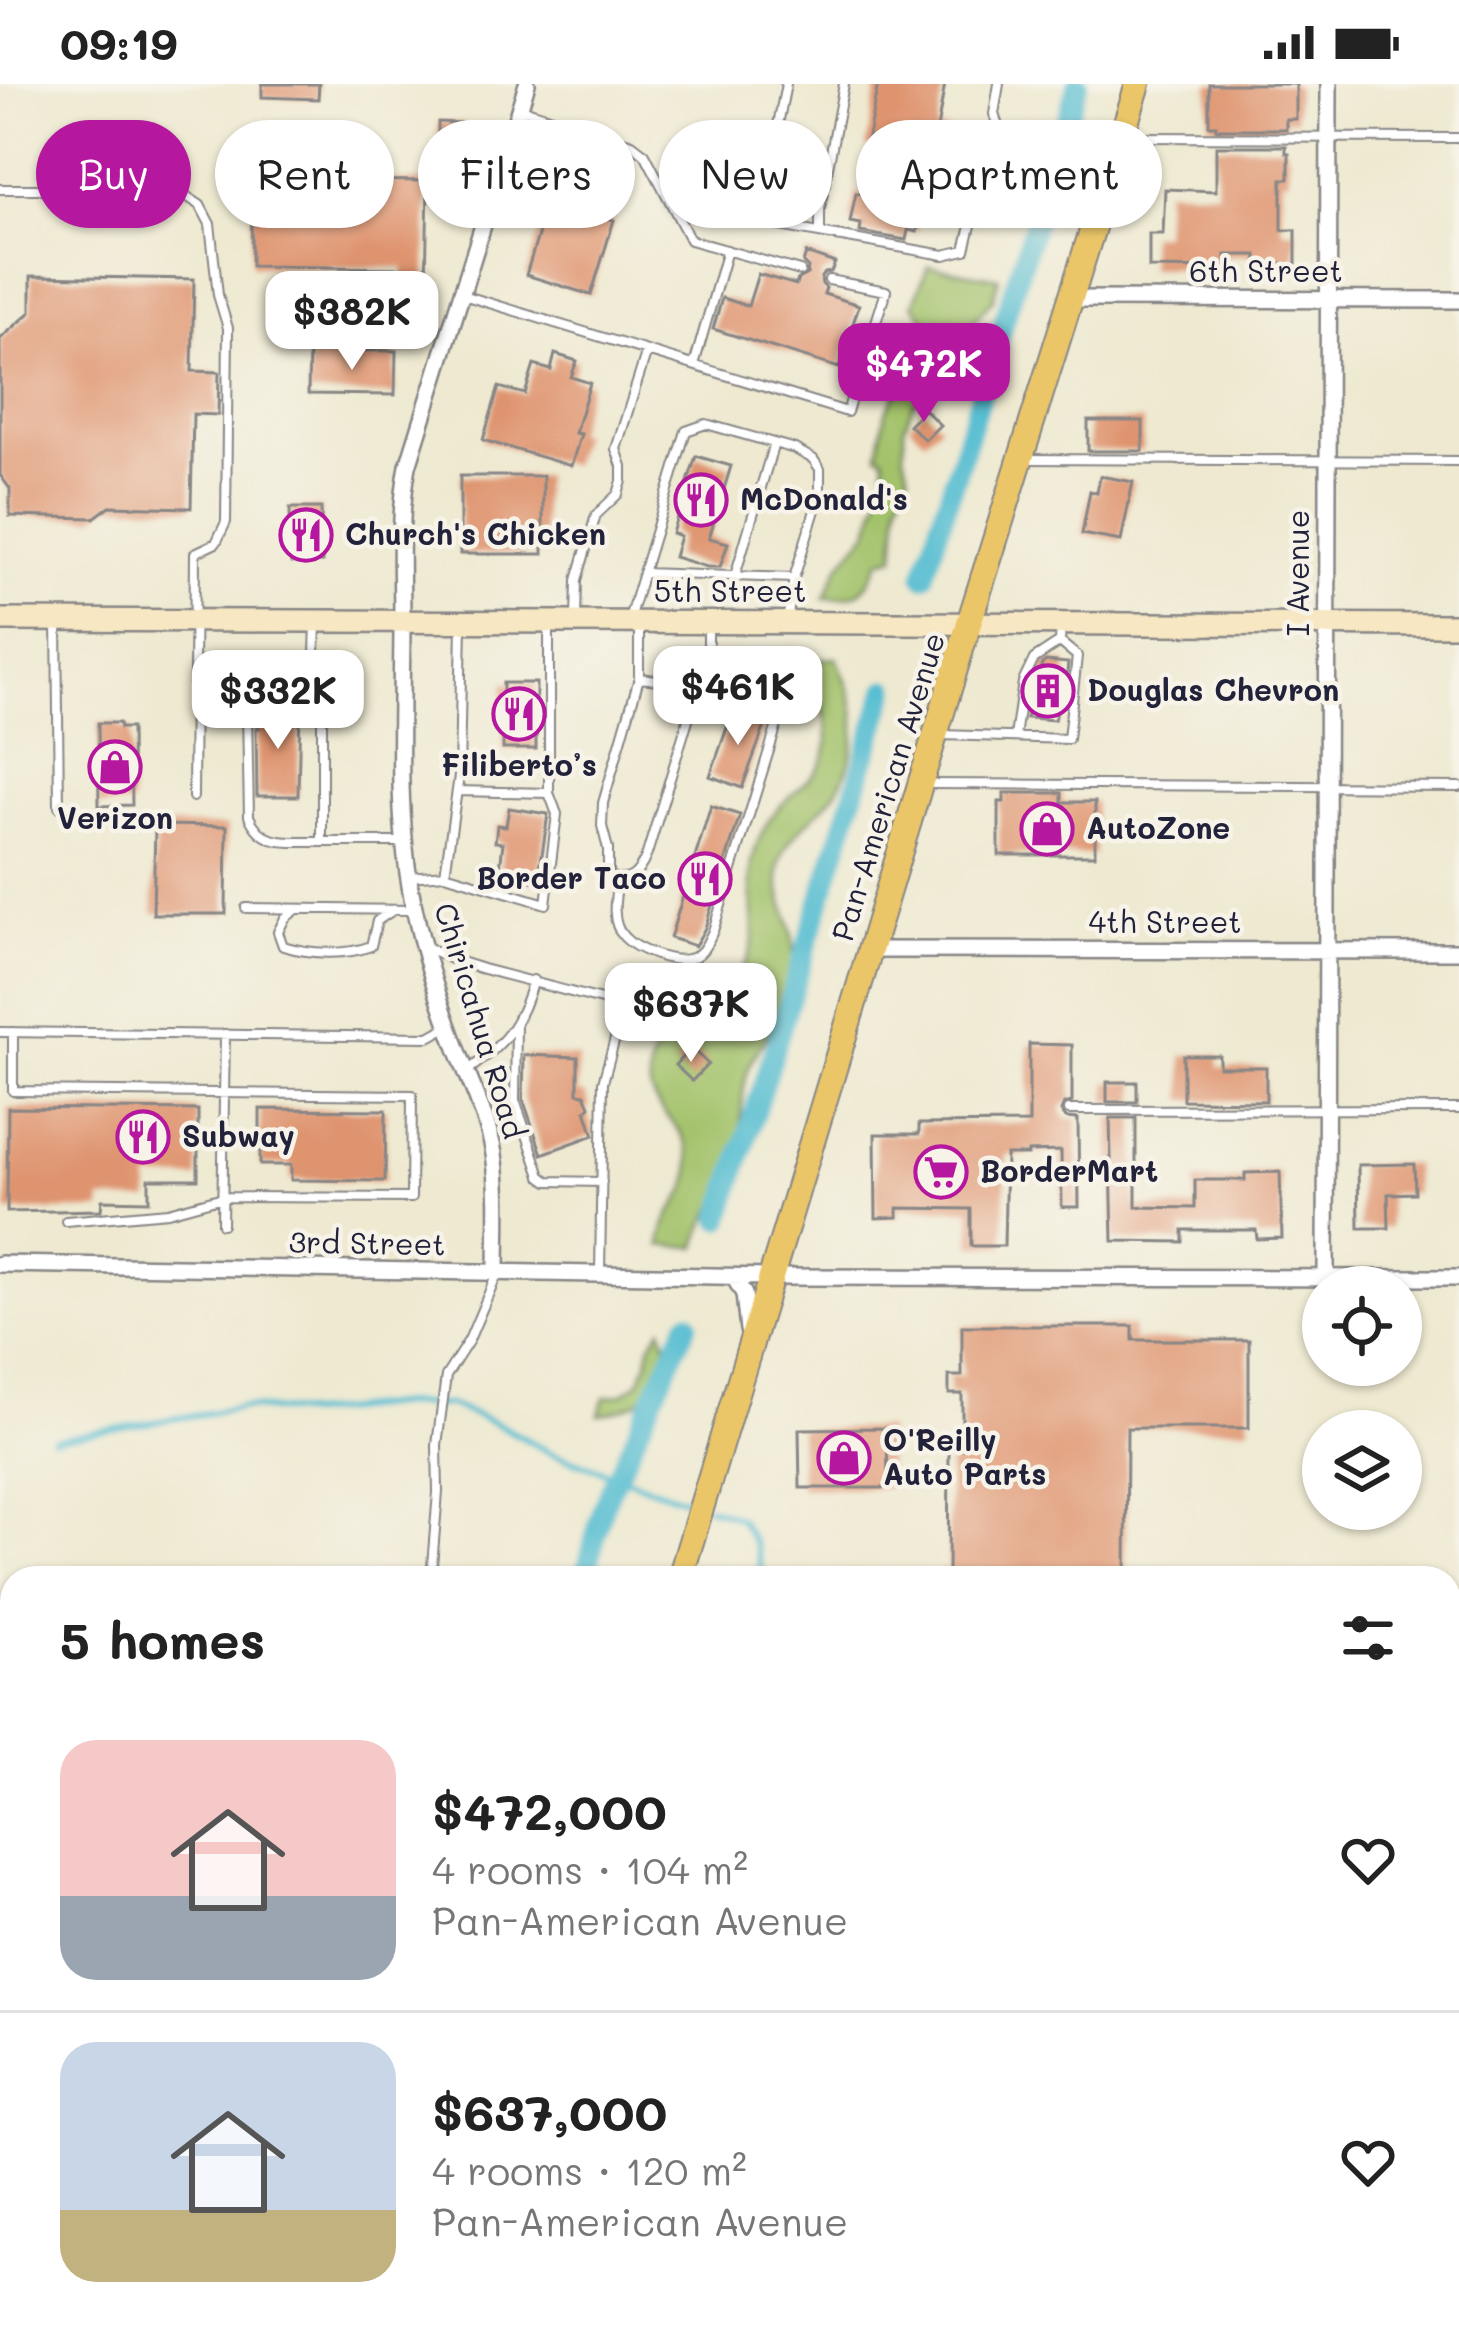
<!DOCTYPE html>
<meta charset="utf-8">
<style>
:root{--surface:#fff;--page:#f6f6f6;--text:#222;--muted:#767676;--line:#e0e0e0;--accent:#b5179e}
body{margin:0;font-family:Mali,sans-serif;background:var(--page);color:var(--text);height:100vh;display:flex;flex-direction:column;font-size:45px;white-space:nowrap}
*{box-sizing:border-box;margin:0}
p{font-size:39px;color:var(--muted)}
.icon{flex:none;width:66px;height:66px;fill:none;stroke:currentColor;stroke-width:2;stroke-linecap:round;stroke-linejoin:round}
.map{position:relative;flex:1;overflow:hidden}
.side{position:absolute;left:0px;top:1482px;width:1461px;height:771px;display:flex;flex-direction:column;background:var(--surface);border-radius:36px 36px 0 0;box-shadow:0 3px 9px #0004}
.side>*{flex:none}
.banner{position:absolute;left:36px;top:36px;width:1389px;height:108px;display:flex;gap:24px}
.fabs{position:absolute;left:1302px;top:1182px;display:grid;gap:24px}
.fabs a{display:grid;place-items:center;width:120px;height:120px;border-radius:50%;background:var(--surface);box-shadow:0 3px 9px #0004;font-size:60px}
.price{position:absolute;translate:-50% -102px;padding:0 27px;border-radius:24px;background:#fff;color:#222;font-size:39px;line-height:78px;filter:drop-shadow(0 3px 6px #0008)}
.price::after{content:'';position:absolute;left:50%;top:72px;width:36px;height:27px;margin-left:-18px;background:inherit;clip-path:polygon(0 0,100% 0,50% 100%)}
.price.current{background:var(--accent);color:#fff}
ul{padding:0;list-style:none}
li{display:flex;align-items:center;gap:36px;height:300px;padding:0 60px}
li+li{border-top:3px solid var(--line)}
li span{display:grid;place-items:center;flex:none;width:336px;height:240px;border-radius:36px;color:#555}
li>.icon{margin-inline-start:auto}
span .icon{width:144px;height:144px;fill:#fffc;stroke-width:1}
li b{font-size:51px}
h2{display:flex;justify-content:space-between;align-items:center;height:144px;padding:0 60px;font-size:51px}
.pill{padding:0 42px;border-radius:54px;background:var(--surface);box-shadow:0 3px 9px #0004;font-size:42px;line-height:108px}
.pill.current{background:var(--accent);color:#fff}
.status{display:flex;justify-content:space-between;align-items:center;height:84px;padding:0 60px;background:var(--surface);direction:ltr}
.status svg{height:33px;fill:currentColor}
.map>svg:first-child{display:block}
.green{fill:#a3c26a;stroke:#627252;stroke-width:3}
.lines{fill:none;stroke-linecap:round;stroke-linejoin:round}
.stream{stroke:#54bdd1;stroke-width:6}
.canal{stroke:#54bdd1;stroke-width:21}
.building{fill:#df946f}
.lane-casing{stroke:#888686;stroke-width:12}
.street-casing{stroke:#888686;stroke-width:20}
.secondary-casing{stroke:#888686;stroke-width:26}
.primary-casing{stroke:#888686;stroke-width:28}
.lane{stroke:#fff;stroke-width:8}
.street{stroke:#fff;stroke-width:15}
.secondary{stroke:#f7e8c3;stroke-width:21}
.primary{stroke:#ebc669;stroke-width:24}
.labels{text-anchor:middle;stroke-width:9;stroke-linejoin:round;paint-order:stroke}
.street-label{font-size:30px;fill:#22223b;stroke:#f7f3e8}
.poi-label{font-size:30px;font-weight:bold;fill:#22223b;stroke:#f7f3e8;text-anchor:start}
</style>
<div class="status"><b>09:19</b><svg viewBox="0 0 49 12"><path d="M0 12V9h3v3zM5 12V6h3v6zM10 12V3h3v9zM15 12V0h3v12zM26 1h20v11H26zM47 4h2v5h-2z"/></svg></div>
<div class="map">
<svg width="1459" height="2251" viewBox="0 0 1459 2251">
<rect width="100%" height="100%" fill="#f7f3e8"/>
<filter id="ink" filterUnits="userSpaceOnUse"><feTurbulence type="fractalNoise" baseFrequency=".00833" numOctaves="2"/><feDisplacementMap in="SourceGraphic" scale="24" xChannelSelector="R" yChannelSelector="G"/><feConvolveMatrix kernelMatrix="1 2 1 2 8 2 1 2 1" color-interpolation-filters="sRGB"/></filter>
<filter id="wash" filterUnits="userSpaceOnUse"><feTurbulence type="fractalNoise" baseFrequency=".004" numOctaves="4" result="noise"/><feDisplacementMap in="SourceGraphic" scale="48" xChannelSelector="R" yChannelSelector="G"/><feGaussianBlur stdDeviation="2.7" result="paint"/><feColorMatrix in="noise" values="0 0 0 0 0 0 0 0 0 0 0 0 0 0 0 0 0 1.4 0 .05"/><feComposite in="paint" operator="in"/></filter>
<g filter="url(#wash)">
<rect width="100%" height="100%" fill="#eee9d0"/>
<!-- green -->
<path class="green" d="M928,182L999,194L993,215L953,260L942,297L913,320L904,344V370L909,392L899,417L895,472L880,476C865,509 861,513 825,514L839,482L869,446L886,392L884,372L878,370L886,327L904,295L909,299C931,269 942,251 913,221Z
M837,574C841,586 847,597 850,609C862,646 852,693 825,721C808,739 787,752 780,779C774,805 788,826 792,851C795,866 794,881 790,896C783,929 765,951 751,979C739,1003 743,1043 737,1070C731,1105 705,1130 697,1163L661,1161C663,1152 664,1143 668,1135C680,1112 693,1106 690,1077C686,1028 635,1031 653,971C667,922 710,925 737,891C771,850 740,812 755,767C759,754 767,738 776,727C794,705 821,693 827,664C833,631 810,607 810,576Z
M662,1244C679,1295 646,1323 599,1330L605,1313L622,1310L638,1299L648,1278L650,1261Z"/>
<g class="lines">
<!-- stream -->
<path class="stream" d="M53,1355L244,1323L309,1330L403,1320L449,1321L497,1340L551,1369L696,1419
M708,1423L739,1434L756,1462L763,1494
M1449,2194H1459"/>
<!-- canal -->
<path class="canal" d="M924,492L1078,0
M721,1135L887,605
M585,1494L603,1422L688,1238"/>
</g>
<g id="blocks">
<!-- building -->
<path class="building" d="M262,0H319L318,15L262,13Z
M878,0H945L937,45L976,52L972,78L932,70L917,148L908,146L906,156L860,148L861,140L850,138L856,109L864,110L873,64L866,63Z
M1209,0H1296V35H1286V45H1216V41H1209Z
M438,38L465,39V69H438Z
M1216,62H1286V69H1289V95H1282V146H1296V180H1257V171H1226V185L1149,184V150H1163L1165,105L1216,107Z
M252,95L428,97L426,203H403V184L251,182Z
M546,125L577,134L579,126L614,136L591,211L526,191Z
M806,169L835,179L831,188L825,189L821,193L822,200L826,204L824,210L859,221L839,284L713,245L722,214L748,222L758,190L796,201L798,195L807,190L808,184L803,179Z
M31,192L194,195L192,287L219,288L218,331L193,330L191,424L110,422L94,434L10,432V405L0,391V255L31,228Z
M309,266L396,267L395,311L308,310Z
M555,270L577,277L571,293L590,299L575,349L581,350L571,382L483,356L499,303L525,310L534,281L551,286Z
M924,325L940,341L925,356L909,341Z
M1088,337H1143V367H1088Z
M696,372L731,382L709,454L728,459L720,483H707L674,473L680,452L672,449Z
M460,392H543V470H460Z
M1100,392L1133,398L1121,457L1082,450L1090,407L1097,409Z
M290,424H321L322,478L291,479Z
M1046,577L1068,579L1066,598L1054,636L1026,634L1042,580Z
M503,599H536V665H503Z
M260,624H300L298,712H257L256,644H259Z
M734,624L767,636L742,704L710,692Z
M98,639H119L120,644H131L132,721L99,722Z
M1004,709H1062V718H1095V771H999V718H1004Z
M711,722L740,731L705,844L695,862L670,854Z
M509,724L548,730L538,798L499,792L503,759L495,758L497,741L506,742Z
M155,741L227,742L226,830H153Z
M1029,960L1072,961V1018L1064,1020L1061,1027L1066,1034L1078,1035L1079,1123H1062L1061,1067L1028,1068V1071H1006L1004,1162H971V1125L898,1124V1133L876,1134L875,1050H919V1040L1029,1039Z
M691,964L708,980L692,997L675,981Z
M524,971L578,973V1009L585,1010L590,1022L586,1026L594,1051L542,1070L523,1015Z
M1183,971H1219V983H1266V1017L1183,1016Z
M1107,998H1137V1018H1107Z
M8,1024L198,1026V1095H149V1117L102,1116L101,1126L7,1128Z
M260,1025L386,1026L385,1097L291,1096V1081H260Z
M1110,1034H1136V1123L1195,1124V1096H1245V1089L1280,1088L1282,1154L1257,1155L1256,1146H1183V1158L1113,1157Z
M1414,1080L1415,1109L1388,1110L1389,1144H1359L1358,1081Z
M962,1242H1133V1256H1249V1344H1127L1126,1494H948L949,1365H962V1310H949V1292H962Z
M887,1344L888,1404H800L799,1345Z"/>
</g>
</g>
<g filter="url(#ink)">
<use href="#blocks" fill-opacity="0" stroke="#888686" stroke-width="3"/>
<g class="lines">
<!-- lane casing -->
<g class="lane-casing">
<path id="lane" d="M786,0L765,107L764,124L774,141L944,171L965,166L980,105L992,83L1000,48L994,30L999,0
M520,24L632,60L645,70L690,156L800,187
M1124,53L1459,54
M0,105H156L180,108L200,121L210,140L218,211L228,244L226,438L216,459L195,469L193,713
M820,149V125L844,0
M463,211L847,328L886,207L829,196
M694,281L727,166
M1023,375L1459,377
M643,489L794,494
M735,492L774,359
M576,535L577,496L596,431L618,410L622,397V382L616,365L647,267
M629,535L686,347L706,340L795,365L813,375L820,385V410L794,494L787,537
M57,537L59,723
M316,538L314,601L322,611V758H403
M639,539V594L603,719L602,742L608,765V791C629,802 639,790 647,770L708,570V543
M314,601C294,606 269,603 252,614L247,629L249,732C263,765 291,757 322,758
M942,651L1068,655L1077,572L1060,558L1061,541
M1015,653L1023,598L1034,575L1060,558
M927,700L1459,703
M457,707L549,709
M445,790L546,820L557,730L549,709V540
M409,793L445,790L459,692L462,539
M618,797C615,814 610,838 624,853C636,866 671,879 688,875C703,872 707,859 713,847L777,641V621L763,607L704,586C681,598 664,597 639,594
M246,824L413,826
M297,825L285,834L278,848L283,862C310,870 345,872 371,862L377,837L393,826
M426,863L451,875L483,885L624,922L603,998L600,1189
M516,941L515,1016L541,1092L548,1097L602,1098
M0,948L429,953L447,943
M13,948V1007L412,1011L411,1114L223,1113L168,1128L66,1137
M467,987C505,960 520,941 533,896
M1069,1026L1459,1025
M222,1140L225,950
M431,1494L438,1408L437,1361L446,1292L469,1256L497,1190
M0,2204H12"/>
</g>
<!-- street casing -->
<g class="street-casing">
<path id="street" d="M1072,215L1459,216
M872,866L1459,867
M0,1180L772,1193L1459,1194
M497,1189C497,1150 500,1109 494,1070C488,1035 471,1001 458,967C441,922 425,876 415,828C394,732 402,634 402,537C402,485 398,434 408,382L527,0
M734,1193L744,1210L748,1246
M1326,1194L1329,0
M1449,2151H1459
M0,2246L251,2247L267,2251"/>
</g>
<!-- secondary casing -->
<g class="secondary-casing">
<path id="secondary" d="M0,536L1459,541
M1449,1840H1459
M602,2241L619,2249H1459"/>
</g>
<!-- primary casing -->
<g class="primary-casing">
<path id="primary" d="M680,1494L969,539L1138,0
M486,2251L490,2241
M548,2251L566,2241"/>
</g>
<!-- lane -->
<use href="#lane" class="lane"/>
<!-- street -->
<use href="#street" class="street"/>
<!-- secondary -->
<use href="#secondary" class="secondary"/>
<!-- primary -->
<use href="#primary" class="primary"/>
</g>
</g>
<!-- icons -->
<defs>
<g id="restaurant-ring" transform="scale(2.7)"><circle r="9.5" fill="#f7f3e8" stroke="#b5179e" stroke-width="1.5"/><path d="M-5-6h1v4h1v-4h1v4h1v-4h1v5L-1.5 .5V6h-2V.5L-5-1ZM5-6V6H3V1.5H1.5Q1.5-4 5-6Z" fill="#b5179e"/></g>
<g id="building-ring" transform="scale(2.7)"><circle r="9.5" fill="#f7f3e8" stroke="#b5179e" stroke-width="1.5"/><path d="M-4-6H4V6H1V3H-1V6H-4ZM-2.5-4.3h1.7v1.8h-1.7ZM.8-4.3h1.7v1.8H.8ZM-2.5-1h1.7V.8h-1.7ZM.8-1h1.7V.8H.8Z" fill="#b5179e"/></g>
<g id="shop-ring" transform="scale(2.7)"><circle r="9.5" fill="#f7f3e8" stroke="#b5179e" stroke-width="1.5"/><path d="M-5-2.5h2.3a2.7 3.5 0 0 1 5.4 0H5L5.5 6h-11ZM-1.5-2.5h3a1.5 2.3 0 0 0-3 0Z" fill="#b5179e"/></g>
<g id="supermarket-ring" transform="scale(2.7)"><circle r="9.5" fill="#f7f3e8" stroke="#b5179e" stroke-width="1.5"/><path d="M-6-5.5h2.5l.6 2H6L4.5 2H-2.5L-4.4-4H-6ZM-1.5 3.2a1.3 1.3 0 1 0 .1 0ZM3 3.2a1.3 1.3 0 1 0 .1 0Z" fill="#b5179e"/></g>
</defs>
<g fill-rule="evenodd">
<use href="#restaurant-ring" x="701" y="416"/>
<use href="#restaurant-ring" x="306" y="451"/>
<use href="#building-ring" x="1048" y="607"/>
<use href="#restaurant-ring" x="519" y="630"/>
<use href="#shop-ring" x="115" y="683"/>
<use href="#shop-ring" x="1047" y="745"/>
<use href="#restaurant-ring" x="705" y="795"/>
<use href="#restaurant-ring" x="143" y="1053"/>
<use href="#supermarket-ring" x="941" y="1088"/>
<use href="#shop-ring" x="844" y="1374"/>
</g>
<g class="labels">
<!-- street labels -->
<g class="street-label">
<text x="1266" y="198">6th Street</text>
<text transform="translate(1299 489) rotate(-90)" y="10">I Avenue</text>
<text x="730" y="518">5th Street</text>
<text transform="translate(889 703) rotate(-73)" y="10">Pan-American Avenue</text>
<text x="1165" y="849">4th Street</text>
<text transform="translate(479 937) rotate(73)" y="10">Chiricahua Road</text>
<text transform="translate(367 1160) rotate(1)" y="10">3rd Street</text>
</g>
<!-- poi labels -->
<g class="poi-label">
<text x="740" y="426">McDonald's</text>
<text x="345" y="461">Church's Chicken</text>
<text x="1087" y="617">Douglas Chevron</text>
<text x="519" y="692" text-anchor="middle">Filiberto’s</text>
<text x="115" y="745" text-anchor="middle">Verizon</text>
<text x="1086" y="755">AutoZone</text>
<text x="666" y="805" text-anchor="end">Border Taco</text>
<text x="182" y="1063">Subway</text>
<text x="980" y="1098">BorderMart</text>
<text x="883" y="1367">O'Reilly<tspan x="883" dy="34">Auto Parts</tspan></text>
</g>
</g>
</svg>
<div class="fabs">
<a><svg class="icon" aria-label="locate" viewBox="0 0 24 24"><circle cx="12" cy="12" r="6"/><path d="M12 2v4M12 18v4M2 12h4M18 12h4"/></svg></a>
<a><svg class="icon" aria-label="layers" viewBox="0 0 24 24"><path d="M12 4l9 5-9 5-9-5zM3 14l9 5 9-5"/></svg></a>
</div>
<b class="price" style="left:352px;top:289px">$382K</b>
<b class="price current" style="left:924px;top:341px">$472K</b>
<b class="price" style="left:738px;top:664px">$461K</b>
<b class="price" style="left:278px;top:668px">$332K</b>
<b class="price" style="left:691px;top:981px">$637K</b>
<div class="banner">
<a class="pill current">Buy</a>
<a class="pill">Rent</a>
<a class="pill">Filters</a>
<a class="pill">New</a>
<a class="pill">Apartment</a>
</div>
<section class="side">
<h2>5 homes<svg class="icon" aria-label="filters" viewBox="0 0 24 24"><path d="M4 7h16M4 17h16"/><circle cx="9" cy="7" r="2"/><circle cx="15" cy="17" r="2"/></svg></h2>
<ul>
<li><span style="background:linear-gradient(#f6c9c9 65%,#9aa5b1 0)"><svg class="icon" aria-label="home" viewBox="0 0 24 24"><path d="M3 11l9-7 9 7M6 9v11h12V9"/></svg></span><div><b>$472,000</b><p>4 rooms · 104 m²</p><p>Pan-American Avenue</p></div><svg class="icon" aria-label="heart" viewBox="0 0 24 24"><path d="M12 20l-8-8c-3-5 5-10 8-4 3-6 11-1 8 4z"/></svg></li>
<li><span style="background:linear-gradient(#c9d6e8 70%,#c2b280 0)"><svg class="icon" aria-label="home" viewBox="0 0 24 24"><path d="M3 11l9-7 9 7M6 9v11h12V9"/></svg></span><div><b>$637,000</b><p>4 rooms · 120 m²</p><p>Pan-American Avenue</p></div><svg class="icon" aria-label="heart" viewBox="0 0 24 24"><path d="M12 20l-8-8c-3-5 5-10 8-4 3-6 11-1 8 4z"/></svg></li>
</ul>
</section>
</div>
